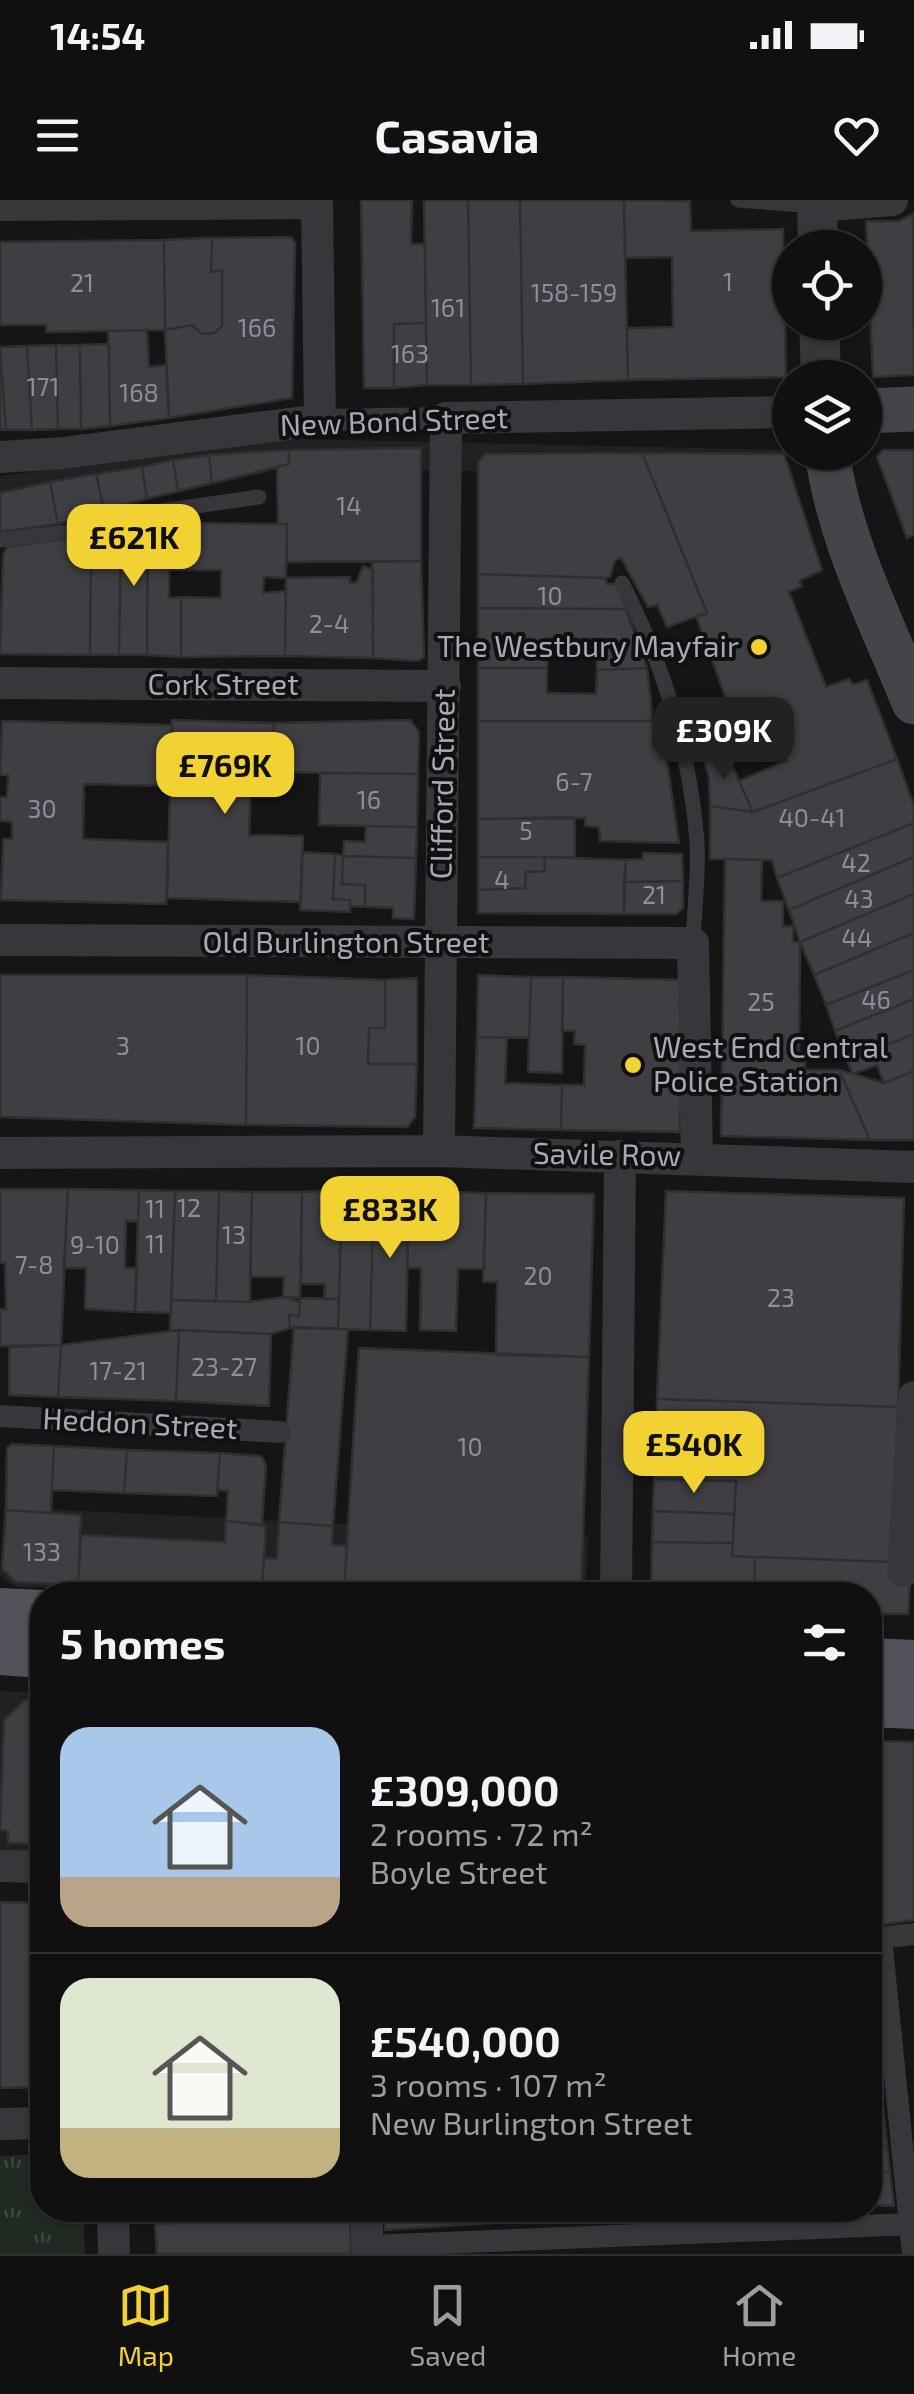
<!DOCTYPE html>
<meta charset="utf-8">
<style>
:root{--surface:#101010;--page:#1e1e1e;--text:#f1f3f6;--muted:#9c9d9f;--line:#303030;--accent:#f1d232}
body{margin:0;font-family:"Exo 2",sans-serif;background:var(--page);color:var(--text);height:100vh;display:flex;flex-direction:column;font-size:38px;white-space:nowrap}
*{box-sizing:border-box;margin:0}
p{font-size:32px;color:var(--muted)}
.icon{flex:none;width:55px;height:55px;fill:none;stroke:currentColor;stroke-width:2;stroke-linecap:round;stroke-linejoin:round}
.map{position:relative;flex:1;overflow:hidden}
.side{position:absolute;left:30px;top:1382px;width:852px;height:640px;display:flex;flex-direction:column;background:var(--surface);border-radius:40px;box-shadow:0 2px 8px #0004,0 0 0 2px var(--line)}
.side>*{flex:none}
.fabs{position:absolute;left:772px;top:30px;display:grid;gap:20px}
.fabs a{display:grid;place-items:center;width:110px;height:110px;border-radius:50%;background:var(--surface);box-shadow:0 2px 8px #0004,0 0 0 2px var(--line);font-size:50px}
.price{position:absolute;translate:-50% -85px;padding:0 22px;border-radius:20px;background:var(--accent);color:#111;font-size:32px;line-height:65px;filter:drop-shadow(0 2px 5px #0008)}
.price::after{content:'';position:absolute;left:50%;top:60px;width:30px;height:22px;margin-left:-15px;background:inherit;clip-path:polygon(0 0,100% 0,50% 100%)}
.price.active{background:#222;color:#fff}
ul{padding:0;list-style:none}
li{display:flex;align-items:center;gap:30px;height:250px;padding:0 30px}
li+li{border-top:2px solid var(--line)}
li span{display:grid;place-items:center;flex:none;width:280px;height:200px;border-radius:30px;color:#555}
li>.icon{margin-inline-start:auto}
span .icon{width:120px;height:120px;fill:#fffc;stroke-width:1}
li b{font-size:42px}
h2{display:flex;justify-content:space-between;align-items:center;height:120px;padding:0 30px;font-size:42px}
.status{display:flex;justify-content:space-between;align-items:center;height:70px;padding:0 50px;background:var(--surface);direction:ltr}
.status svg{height:28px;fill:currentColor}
header{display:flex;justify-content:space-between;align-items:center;height:130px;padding:0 30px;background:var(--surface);font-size:45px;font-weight:700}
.dock{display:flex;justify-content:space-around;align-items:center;height:140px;border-top:2px solid var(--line);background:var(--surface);font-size:28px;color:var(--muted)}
.dock a{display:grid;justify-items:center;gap:5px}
.dock .active{color:var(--accent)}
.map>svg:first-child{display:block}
.built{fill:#212123}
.park{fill:url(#park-tufts)}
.building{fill:#3f3f43;stroke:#2f2f32;stroke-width:2.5}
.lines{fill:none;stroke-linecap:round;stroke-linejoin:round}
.pedestrian-tunnel{stroke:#323336;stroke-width:22;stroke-dasharray:22 11;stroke-linecap:butt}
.service{stroke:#36363b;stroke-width:15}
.pedestrian{stroke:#36363b;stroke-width:22}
.minor{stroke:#36363b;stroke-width:32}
.tertiary{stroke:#36363b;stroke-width:40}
.secondary{stroke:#44444b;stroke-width:45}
.primary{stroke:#52525a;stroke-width:50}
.poi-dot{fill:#f1d232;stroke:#101011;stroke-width:4}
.labels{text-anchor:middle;stroke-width:8;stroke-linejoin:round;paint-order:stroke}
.number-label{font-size:25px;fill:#8c8e9a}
.street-label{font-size:30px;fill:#a6a9b7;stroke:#101011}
.poi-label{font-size:30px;fill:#a6a9b7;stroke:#101011;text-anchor:end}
</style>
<div class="status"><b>14:54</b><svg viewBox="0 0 49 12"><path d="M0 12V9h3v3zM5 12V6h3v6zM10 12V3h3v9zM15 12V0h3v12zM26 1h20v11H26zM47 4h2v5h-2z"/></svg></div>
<header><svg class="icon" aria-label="menu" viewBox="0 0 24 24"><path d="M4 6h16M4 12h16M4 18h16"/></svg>Casavia<svg class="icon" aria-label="heart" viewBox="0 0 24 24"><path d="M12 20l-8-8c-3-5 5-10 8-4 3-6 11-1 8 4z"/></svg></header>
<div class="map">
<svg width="914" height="2054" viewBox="0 0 914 2054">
<defs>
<pattern id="park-tufts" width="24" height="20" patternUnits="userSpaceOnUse" patternTransform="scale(2.5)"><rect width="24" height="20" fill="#212923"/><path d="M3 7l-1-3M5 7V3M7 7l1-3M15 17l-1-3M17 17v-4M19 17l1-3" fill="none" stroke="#3e4541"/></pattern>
</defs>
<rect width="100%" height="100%" fill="#151516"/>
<!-- built -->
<path class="built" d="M294,239L783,250L794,277L286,268L0,334V276Z
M4,1307L588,1336L585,1395H314L82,1383V1387H15L0,1376Z
M0,1491L42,1493V1659H0Z"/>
<!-- park -->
<path class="park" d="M42,1954V2010H83L85,2054H0V1956Z"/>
<!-- building -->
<path class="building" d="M361,0H412L411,44H425L426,123L394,124V188H364Z
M424,0H468L471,185H427Z
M468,0H520L523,184L471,185Z
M520,0H624L628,180L523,184Z
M624,0L690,1L691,31L783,29L786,177L628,180L627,128L673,127L672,57L625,58Z
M913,14L914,175L873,177L866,21H899Z
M291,37L295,43L292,198L169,218L165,130L192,125L202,134L214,133L222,126V70L211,72L212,38Z
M204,38H212L211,72L222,70V126L214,133L202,134L192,125L165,130L164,40Z
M164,40L165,130L46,132V125H0V42Z
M426,123L427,185L394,188V124Z
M147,130L149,167L166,165L169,218L110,226L108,131Z
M109,144L110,226L81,229L80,145Z
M56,145L58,229L32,230L27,146Z
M56,145H80L81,229H58Z
M27,146L32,230H6L0,147Z
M0,147L6,230H0Z
M421,248V361L287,362V324H278L277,267L289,264V250Z
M289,250V264L212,283L209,255Z
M883,250H914V335L907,338L877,257Z
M642,253L784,254L822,370L799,381L802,386L789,392L826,487L849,479L853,485L867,480L897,559L753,612L739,581L787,560L783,549L763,559L752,530L739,534L696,416L707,413Z
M642,253L707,413L667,427L657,405L648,407L621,358L615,360L610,377L605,378L478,374V262L485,254Z
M209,255L212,283L178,291L173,260Z
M173,260L178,291L147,299L142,267Z
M142,267L147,299L104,310L96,274Z
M96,274L104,310L58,324L50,282Z
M50,282L58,324L0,332V293Z
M121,322H148L147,455H119Z
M148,322L186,323L185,370H169V398L181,397V457L147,455Z
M186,323L287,324L286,378L264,377L263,393L286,391L285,456L181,457V397L221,398V370H185Z
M121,328L119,455H90L91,329Z
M91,335L90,455L0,454L3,355L7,347Z
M421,361L424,457L418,461L373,458L372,362Z
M363,366L373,370V458L285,456L286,378L350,377V383L357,382Z
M478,374L605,378L607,384H617L626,409L478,408Z
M478,408L626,409L647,468L597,470L596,439L548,438L547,468H478Z
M478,468H547V493L596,494L597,470L647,468L653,521H478Z
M172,520L274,523L272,583L251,582L249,635L303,636L301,702L167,698Z
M410,520L419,532L418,574L273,572L274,523Z
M2,521L172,525L170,586L84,584L83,639L168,642L166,704L1,700L3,639H12V622L0,621V597H7L8,575H0Z
M478,521H653V547L665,548L679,643L600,641L599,627L585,626V618L478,619Z
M724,546L739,581L753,612L710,606L709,578L702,554Z
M897,559L914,606V623L777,678L772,660L710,659V606L753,612Z
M320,573L418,574L417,627L319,625Z
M575,617V657H478V619Z
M914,623V657L789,710L777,678Z
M366,626L417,627L416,658L343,656L344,641L365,642Z
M302,652L335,654L333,699L350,700V712L300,710Z
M643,653L682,654L683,681L624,682L626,660L643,659Z
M335,654L343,656L342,684L365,685V707L350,706V700L333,699Z
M343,656L416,658L414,719L393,718V708L365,707V685L342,684Z
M478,657H544L545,671L526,672L525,688L478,690Z
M544,657L626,660L624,714L478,713V690L525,688L526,672L545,671Z
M914,657V694L800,742L789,710Z
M725,659L762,660L761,701H783V726H793V742H800L799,862H805V870H839L870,940L721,936Z
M683,681V708L676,714H624V682Z
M914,694V733L814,775L800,742Z
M914,733V770L826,805L814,775Z
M914,770V799L835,831L826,805Z
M0,775H247L246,925L0,917Z
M247,775L385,780V828H369L368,864H417L415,917L407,927L246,925Z
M478,775L531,777L529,838L477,837Z
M531,777H563L562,873L528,872Z
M563,777L684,780L680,932L561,930L562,885H584L585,845L574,844L575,831H562Z
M417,778V864H368L369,828H385V780Z
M914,799V834L847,861L835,831Z
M914,834V871L884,883L877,865L853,874L847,861Z
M477,837L507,838L505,883L562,885L561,930L474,928Z
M839,870L884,883L914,871V940H870Z
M0,989H68L61,1145L0,1146V1109H6L5,1063H0Z
M68,989L139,990L138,1022L126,1021L125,1068H137L135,1112L85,1109L86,1068H64Z
M139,990L175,991L171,1113L135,1112Z
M342,990L374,991L370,1130L338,1129Z
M342,990L339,1099H324L325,1084H301L302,992Z
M175,991H219L216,1101L171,1100Z
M219,991L252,992L250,1102L216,1101Z
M374,991H409L406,1131L370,1130Z
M409,991L486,993L484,1069H458L456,1131L420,1130L421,1068H407Z
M666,991L904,998L898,1207L657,1199Z
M252,992H302L300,1098L283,1097L284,1077H250Z
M486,993L594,994L589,1157L496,1155L497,1082H483Z
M283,1097L300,1102L299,1116L289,1115L290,1128L271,1134L170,1130L171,1100L250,1102Z
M300,1098L339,1099L338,1129L290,1128L289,1115L299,1116Z
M294,1127L348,1129L333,1326L279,1322Z
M179,1130L271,1134L269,1206L176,1201Z
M179,1130L176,1201L58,1197L61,1145Z
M61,1145L58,1197L9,1195V1147Z
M359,1148L589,1157L581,1395L344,1390Z
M657,1199L898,1207L892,1362L732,1356L736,1281L654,1279Z
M12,1244L54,1246L51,1313L6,1310L7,1248Z
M54,1246L127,1250L124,1293L52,1290Z
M127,1250L220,1253L217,1296L124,1293Z
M220,1253L261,1256L266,1265L262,1324L226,1321L228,1291L217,1290Z
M654,1279L736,1281L734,1314L653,1311Z
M6,1310L81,1315L78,1385L15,1382L2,1369Z
M653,1311L734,1314L733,1343L652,1342Z
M226,1321L266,1326L262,1387L78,1381L81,1335L225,1342Z
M279,1322L333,1326L332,1345L347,1346L344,1390L262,1387L264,1358L277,1359Z
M652,1342L733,1343L732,1356L755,1357L754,1395H651Z
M755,1357L892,1362L911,1372L908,1414H870V1395H754Z
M25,1500L42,1501V1644L8,1643V1631L0,1630L4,1520Z
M870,1541L914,1542V1720L870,1726Z
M0,1702L42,1703V1887L0,1888Z
M876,1844L887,1946L870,1948V1845Z
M887,1946L890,1972L870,1973V1948Z
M890,1972L894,2006L870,2005V1973Z
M155,2010H257V2019L155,2024Z
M278,2010H350V2014L279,2019Z
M384,2010H490L491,2023L385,2030Z
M462,2010H490L491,2023L463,2025Z
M490,2010H583V2017L491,2023Z
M583,2010H714V2014L583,2017Z
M350,2014L351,2054H157L155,2024Z"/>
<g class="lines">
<!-- pedestrian-tunnel -->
<path class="pedestrian-tunnel" d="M708,2010V2013"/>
<!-- service -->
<path class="service" d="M738,0L814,6
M0,340L84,330L91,321L259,297
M622,383C663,463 690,552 697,642C699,675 694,710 693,743"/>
<!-- pedestrian -->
<path class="pedestrian" d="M320,220L446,218
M0,1216L280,1232
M881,1738L913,2054
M870,1739L914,1734
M368,2046L914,2024"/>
<!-- minor -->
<path class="minor" d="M0,5L317,3
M817,6L892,0
M0,257L63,253L320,220L317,0
M0,483L445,486
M0,740L693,743L697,957
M439,951L446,218L790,212
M0,953L439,951L914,967
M903,1371L914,1197
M616,1395L620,956
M0,1666L42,1667
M0,1924L42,1923
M113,2010L114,2054
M366,2010L368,2054"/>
<!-- tertiary -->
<path class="tertiary" d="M817,0L818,48
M819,122L821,178"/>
<!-- secondary -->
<path class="secondary" d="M865,211L914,209
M827,252C839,339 881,421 914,502"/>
<!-- primary -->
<path class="primary" d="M0,1413L42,1415
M0,1450L42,1453
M870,1463L914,1465
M870,1502L914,1504"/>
</g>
<!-- markers -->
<g class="poi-dot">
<circle cx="759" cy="447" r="10"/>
<circle cx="633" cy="865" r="10"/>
</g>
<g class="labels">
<!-- number labels -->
<g class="number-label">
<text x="728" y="91">1</text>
<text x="82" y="92">21</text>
<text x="574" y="102">158-159</text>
<text x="448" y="117">161</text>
<text x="257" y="137">166</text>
<text x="410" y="163">163</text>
<text x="43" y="196">171</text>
<text x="139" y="202">168</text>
<text x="349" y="315">14</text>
<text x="550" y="405">10</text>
<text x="329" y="433">2-4</text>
<text x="574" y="591">6-7</text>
<text x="369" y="609">16</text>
<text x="42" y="618">30</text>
<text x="812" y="627">40-41</text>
<text x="526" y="640">5</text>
<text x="856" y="672">42</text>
<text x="502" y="689">4</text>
<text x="654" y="704">21</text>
<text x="859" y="708">43</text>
<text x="857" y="747">44</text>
<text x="876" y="809">46</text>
<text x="761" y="811">25</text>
<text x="123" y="855">3</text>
<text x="308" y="855">10</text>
<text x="189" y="1017">12</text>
<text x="155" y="1018">11</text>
<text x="234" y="1044">13</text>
<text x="155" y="1053">11</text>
<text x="95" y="1054">9-10</text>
<text x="34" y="1074">7-8</text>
<text x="538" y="1085">20</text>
<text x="781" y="1107">23</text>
<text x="224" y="1176">23-27</text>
<text x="118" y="1180">17-21</text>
<text x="470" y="1256">10</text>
<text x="42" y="1361">133</text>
</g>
<!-- street labels -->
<g class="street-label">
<text transform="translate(394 222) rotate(-2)" y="10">New Bond Street</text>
<text x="223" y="495">Cork Street</text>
<text transform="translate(443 584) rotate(-89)" y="10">Clifford Street</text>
<text x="346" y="753">Old Burlington Street</text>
<text transform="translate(607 955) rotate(1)" y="10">Savile Row</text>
<text transform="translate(140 1224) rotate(3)" y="10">Heddon Street</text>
</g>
<!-- poi labels -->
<g class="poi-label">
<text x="739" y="457">The Westbury Mayfair</text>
<text x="653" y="858" text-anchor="start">West End Central<tspan x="653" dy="34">Police Station</tspan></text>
</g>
</g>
</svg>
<div class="fabs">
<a><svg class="icon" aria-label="locate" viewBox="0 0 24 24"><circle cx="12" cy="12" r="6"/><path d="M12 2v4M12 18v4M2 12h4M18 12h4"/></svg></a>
<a><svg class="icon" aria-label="layers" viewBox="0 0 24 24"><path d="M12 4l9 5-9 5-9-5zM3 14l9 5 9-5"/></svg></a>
</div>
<b class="price" style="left:134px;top:389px">£621K</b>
<b class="price active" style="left:724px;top:582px">£309K</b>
<b class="price" style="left:225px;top:617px">£769K</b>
<b class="price" style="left:390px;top:1061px">£833K</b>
<b class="price" style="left:694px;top:1296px">£540K</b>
<section class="side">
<h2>5 homes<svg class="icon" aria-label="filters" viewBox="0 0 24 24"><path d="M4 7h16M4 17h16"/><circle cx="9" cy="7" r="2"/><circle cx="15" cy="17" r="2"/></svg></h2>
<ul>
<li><span style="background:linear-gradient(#a9c7e8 75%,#b9a48a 0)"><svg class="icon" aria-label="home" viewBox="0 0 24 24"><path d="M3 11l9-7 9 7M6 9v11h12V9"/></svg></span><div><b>£309,000</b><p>2 rooms · 72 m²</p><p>Boyle Street</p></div></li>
<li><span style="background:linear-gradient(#dfe7d0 75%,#c2b280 0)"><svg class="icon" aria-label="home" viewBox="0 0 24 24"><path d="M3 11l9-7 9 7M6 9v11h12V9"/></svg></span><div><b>£540,000</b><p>3 rooms · 107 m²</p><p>New Burlington Street</p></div></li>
</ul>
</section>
</div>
<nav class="dock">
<a class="active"><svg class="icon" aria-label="map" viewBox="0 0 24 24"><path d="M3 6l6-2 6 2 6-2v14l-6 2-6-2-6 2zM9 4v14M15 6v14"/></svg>Map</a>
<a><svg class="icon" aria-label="saved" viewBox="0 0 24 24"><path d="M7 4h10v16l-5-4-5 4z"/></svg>Saved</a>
<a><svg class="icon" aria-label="home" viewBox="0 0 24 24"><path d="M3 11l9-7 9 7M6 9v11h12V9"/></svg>Home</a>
</nav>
